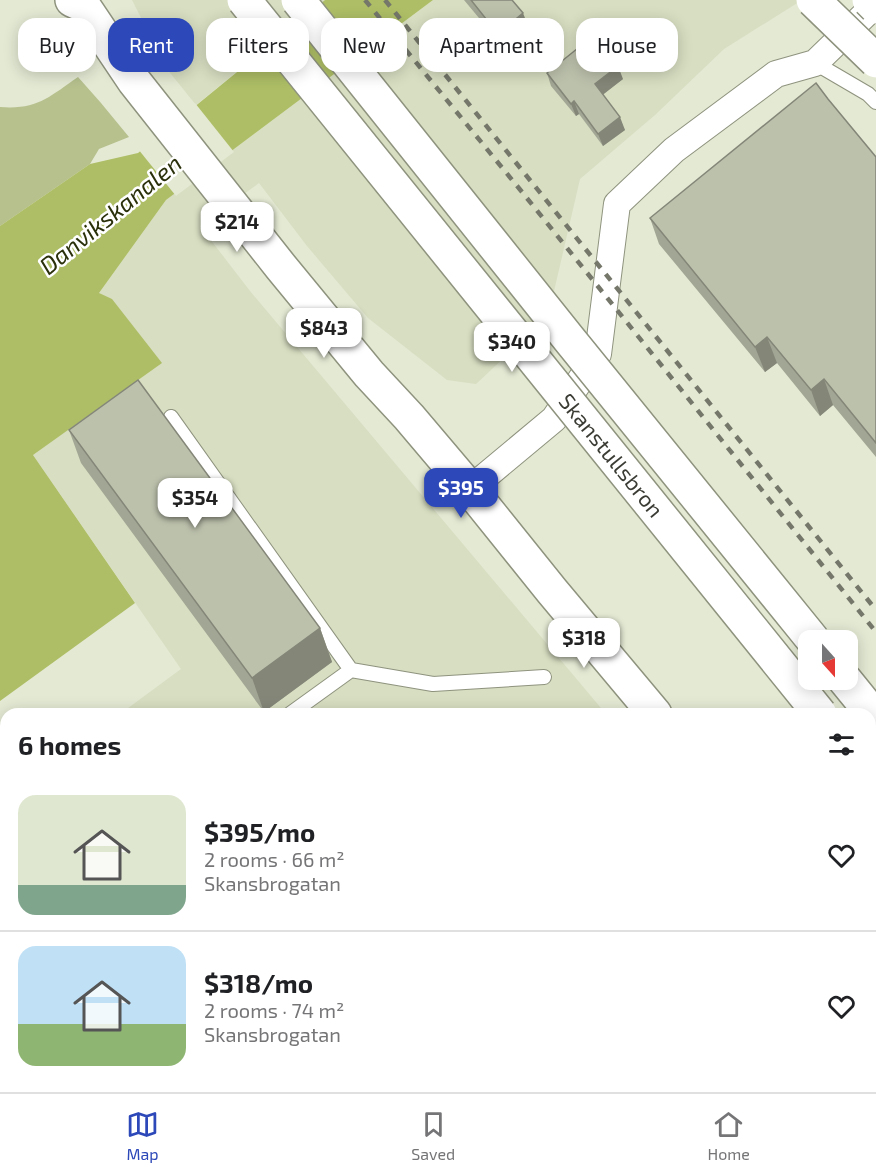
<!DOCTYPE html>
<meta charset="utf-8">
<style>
:root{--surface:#fff;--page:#f6f6f6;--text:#202124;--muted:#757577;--line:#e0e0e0;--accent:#2d48b8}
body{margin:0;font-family:"Exo 2",sans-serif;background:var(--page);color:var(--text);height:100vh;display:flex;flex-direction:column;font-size:22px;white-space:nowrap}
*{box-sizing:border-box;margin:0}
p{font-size:20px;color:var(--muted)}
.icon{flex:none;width:33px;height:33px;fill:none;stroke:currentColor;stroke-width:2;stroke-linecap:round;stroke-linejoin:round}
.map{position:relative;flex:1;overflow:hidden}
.sheet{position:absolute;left:0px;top:708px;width:876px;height:384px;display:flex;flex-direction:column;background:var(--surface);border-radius:18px 18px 0 0;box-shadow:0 3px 15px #0003}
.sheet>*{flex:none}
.hud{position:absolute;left:18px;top:18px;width:840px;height:54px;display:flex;gap:12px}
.needle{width:39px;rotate:159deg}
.tools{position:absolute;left:798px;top:630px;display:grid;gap:12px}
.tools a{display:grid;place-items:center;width:60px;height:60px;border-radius:12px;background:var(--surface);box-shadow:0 3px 15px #0003;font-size:30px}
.price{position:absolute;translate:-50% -51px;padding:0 14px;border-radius:12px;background:#fff;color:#222;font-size:20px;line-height:39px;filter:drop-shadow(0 2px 3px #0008)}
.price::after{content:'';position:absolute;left:50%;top:36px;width:18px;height:14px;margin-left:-9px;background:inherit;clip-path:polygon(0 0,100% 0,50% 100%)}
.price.selected{background:var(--accent);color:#fff}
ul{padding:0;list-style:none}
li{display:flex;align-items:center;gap:18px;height:150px;padding:0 18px}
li+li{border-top:2px solid var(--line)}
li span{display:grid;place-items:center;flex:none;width:168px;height:120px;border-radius:18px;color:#555}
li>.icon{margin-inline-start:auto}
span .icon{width:72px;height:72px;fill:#fffc;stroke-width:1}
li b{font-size:26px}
h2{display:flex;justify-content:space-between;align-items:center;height:72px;padding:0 18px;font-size:26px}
.pill{padding:0 21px;border-radius:18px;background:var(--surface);box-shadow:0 3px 15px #0003;font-size:21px;line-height:54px}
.pill.selected{background:var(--accent);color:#fff}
.dock{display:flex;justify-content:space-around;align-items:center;height:84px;border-top:2px solid var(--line);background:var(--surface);font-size:16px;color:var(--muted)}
.dock a{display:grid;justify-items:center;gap:3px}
.dock .selected{color:var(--accent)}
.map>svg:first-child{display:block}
.built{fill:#d7dec1}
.green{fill:#b6c18e}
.water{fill:#adbe66}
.pier{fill:#e3e9d3}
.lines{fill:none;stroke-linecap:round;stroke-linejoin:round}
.lane-casing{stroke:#8e937e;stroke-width:16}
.street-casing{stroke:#8e937e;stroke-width:28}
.secondary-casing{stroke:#8e937e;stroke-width:36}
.lane{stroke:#fff;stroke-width:14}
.street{stroke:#fff;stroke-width:26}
.secondary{stroke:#fff;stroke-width:33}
.rail{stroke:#74776a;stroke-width:4.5;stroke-dasharray:8 8;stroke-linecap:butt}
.secondary-bridge-casing{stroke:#8e937e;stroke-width:36;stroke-linecap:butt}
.highway-bridge-casing{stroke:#8e937e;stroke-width:36;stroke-linecap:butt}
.secondary-bridge{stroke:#fff;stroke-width:33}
.highway-bridge{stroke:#fff;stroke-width:33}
.wall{fill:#a2a694}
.shaded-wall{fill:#848778}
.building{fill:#bcc1ac;stroke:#848778;stroke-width:1.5}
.labels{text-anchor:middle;stroke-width:5;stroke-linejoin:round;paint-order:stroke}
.street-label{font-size:22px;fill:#3b3d35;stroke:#fff}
.water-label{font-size:24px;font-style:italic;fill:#2a310a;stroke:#fff}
</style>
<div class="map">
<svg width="876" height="1092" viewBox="0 0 876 1092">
<rect width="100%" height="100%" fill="#e3e9d3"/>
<!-- built -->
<path class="built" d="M132,0H325L196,105L167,69Z
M433,0H802L724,49L655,115L580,179L548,317L476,384L447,380L368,318L307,246L259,183L200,226L250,291L606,714H120L181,669L33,455L161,363L99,293L166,200Z
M0,921L6,930V1086L0,1092Z
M870,1028L876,1035V1092H165L167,1086H870Z"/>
<!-- green -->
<path class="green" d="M78,77L101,103L129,137L99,149L90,164L0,226V107C37,110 49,97 78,77Z"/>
<!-- water -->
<path class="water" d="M325,0H433L166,200L99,293L112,299L162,363L33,455L135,603L0,701V226L90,164L138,153Z"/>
<!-- pier -->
<path class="pier" d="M195,103L234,152L176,196L138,149Z"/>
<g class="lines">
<!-- lane casing -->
<g class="lane-casing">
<path id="lane" d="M815,63L868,94L876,102
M171,417L351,670L290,714
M351,670L433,684L544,677"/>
</g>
<!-- street casing -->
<g class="street-casing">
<path id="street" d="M470,489L554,419L598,354L617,204L674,150L776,74L815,63L876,4
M159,1092L167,1086"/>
</g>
<!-- secondary casing -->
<g class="secondary-casing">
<path id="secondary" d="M72,0L83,5L134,81L281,267L369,374L409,417L470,489L552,591L655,714
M845,680L876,718
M870,776L876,784
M870,970L876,978"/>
</g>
<!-- lane -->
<use href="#lane" class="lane"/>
<!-- street -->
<use href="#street" class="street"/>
<!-- secondary -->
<use href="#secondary" class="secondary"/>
<!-- rail -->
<path class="rail" d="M365,0L522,192L876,632
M385,0L876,610"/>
<!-- secondary-bridge casing -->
<g class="secondary-bridge-casing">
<g id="secondary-bridge">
<path id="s1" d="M244,0L820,714"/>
<path d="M298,0L569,339L813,640"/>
</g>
</g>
<!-- highway-bridge casing -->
<g class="highway-bridge-casing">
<path id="highway-bridge" d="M813,0L876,61
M869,0L876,7"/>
</g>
<!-- secondary-bridge -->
<use href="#secondary-bridge" class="secondary-bridge"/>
<!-- highway-bridge -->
<use href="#highway-bridge" class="highway-bridge"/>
</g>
<!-- wall -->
<path class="wall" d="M464,0H512L529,28L504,48Z
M547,73L623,79L603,94L625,130L603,146L579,114L576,116L551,86Z
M828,99L876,157V457L833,405L820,416L777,363L765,372L659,244L650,218Z
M69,430L320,628L332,662L264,712L81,463Z
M223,1086H441L432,1092H227Z
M541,1086H743L735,1092H545Z"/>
<!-- shaded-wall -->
<path class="shaded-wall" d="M523,13L529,28L504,48L498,34Z
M618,66L623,79L600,97L595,84Z
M574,101L579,114L576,116L571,104Z
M620,117L625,130L603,146L598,134Z
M767,337L777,363L765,372L755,347Z
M824,379L833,405L820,416L811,390Z
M320,628L332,662L264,712L252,678Z
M64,1086H109L100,1092H56Z
M388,1086H441L432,1092H380Z
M691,1086H743L735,1092H682Z"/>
<!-- building -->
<path class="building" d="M471,0H512L523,13L498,34Z
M593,36L618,66L595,84L620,117L598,134L574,101L571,104L547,73Z
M816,83L828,99L876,157V443L824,379L811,390L767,337L755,347L650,218Z
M138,380L320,628L252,678L69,430Z
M6,1040V1086H64L56,1092H0V1045Z
M233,1086H388L380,1092H237Z
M551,1086H691L682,1092H555Z
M836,1086H860L864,1092H827Z"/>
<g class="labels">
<!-- street labels -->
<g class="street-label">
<text dy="8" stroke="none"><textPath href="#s1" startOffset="585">Skanstullsbron</textPath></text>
</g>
<!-- water labels -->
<g class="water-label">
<text transform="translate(111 215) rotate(-39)" y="8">Danvikskanalen</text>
</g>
</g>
</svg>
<div class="tools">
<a><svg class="needle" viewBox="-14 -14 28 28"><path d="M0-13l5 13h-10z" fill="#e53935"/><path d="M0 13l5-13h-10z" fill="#757577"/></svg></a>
</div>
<b class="price" style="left:237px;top:253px">$214</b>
<b class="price" style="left:324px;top:359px">$843</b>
<b class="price" style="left:512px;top:373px">$340</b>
<b class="price selected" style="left:461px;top:519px">$395</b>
<b class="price" style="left:195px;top:529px">$354</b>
<b class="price" style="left:584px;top:669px">$318</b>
<div class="hud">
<a class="pill">Buy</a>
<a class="pill selected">Rent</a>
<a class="pill">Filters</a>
<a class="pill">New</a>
<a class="pill">Apartment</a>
<a class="pill">House</a>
</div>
<section class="sheet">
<h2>6 homes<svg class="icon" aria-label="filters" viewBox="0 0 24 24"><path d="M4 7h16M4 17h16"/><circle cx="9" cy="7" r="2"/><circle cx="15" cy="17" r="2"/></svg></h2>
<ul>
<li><span style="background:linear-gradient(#dfe7d0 75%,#7fa58c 0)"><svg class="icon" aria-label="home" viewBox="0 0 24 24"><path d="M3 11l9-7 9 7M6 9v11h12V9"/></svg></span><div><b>$395/mo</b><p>2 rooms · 66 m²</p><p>Skansbrogatan</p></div><svg class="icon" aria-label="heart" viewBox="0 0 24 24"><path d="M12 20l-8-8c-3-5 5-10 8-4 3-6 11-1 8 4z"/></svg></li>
<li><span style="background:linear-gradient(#bfe0f5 65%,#8fb573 0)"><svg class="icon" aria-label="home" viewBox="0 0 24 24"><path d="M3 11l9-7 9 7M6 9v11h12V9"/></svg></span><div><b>$318/mo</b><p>2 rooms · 74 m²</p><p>Skansbrogatan</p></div><svg class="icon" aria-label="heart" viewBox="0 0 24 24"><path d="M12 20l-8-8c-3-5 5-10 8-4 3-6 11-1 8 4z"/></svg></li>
</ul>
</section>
</div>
<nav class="dock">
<a class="selected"><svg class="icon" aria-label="map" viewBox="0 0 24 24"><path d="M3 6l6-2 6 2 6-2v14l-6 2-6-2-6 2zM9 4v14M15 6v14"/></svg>Map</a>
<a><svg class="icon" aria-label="saved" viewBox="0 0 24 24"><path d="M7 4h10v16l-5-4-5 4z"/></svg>Saved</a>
<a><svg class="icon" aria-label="home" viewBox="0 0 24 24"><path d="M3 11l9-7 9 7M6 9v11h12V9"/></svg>Home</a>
</nav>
